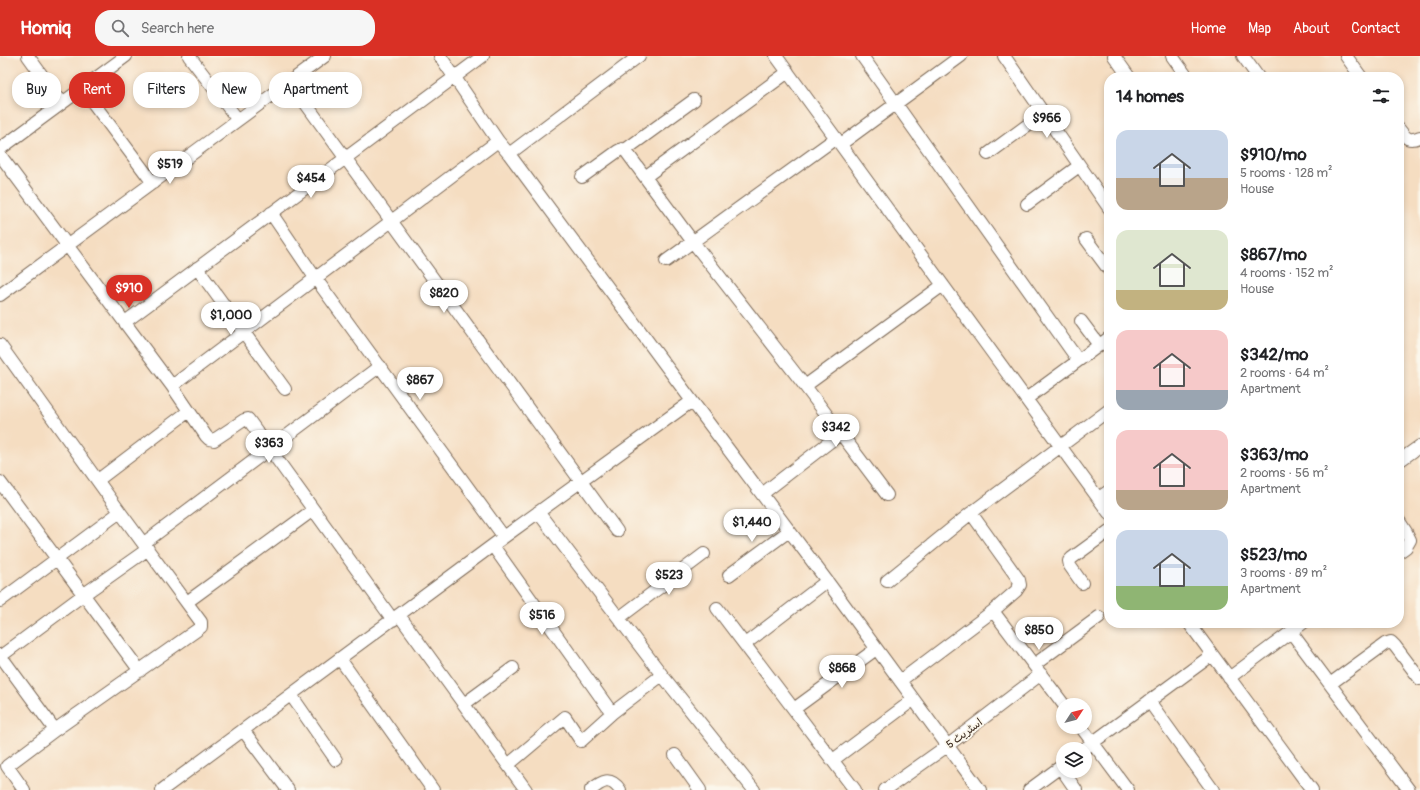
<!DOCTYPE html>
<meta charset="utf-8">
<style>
:root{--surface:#fff;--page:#f6f6f6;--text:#202124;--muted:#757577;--accent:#d93025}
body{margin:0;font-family:Pangolin,"Playpen Sans Arabic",sans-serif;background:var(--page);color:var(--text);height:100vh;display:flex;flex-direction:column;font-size:15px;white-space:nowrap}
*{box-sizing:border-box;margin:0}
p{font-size:13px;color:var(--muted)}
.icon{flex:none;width:22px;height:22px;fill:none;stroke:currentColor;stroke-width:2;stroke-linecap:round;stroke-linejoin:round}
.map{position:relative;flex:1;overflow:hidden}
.panel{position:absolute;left:1104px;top:16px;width:300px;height:556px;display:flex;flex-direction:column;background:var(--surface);border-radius:16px;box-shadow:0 2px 6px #0003}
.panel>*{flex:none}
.top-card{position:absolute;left:12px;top:16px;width:380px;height:36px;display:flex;gap:8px}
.needle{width:26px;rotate:54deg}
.fabs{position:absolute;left:1056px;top:642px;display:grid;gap:8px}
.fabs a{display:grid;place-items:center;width:36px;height:36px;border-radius:50%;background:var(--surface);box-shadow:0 2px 6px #0003;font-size:20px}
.price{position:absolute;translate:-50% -34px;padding:0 9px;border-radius:14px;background:#fff;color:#222;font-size:13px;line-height:26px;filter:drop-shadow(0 1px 2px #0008)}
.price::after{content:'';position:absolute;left:50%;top:24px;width:12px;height:9px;margin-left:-6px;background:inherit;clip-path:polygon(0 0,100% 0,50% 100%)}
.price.on{background:var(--accent);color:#fff}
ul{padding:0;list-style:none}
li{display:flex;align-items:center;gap:12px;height:100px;padding:0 12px}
li span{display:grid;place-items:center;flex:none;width:112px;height:80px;border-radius:12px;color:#555}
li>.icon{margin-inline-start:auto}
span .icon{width:48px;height:48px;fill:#fffc;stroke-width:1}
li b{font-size:17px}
h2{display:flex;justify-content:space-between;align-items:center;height:48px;padding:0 12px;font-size:17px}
.chip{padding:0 14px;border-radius:16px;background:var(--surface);box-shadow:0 2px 6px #0003;font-size:14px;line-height:36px}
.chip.on{background:var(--accent);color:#fff}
header{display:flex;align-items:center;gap:24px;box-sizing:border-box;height:56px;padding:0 20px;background:var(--accent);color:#fff}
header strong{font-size:19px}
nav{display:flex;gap:22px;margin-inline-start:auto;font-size:14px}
.search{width:280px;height:36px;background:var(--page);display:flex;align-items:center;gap:10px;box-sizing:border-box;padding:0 14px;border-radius:16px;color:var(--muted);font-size:15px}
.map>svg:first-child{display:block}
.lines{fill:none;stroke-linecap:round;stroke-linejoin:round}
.minor-casing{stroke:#7c6957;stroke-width:14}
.minor{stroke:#fff;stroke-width:12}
.labels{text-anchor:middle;stroke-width:3.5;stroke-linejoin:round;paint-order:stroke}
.street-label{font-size:11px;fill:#3b2a1e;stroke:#fbf7ec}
</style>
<header>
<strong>Homiq</strong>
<div class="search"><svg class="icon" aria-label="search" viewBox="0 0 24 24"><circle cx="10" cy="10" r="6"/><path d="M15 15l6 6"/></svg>Search here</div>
<nav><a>Home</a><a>Map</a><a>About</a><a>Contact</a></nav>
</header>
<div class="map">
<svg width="1420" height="734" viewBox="0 0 1420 734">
<rect width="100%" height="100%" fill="#fbf7ec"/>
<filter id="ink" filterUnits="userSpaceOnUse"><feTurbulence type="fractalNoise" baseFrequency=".025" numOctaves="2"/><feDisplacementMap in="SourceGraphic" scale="8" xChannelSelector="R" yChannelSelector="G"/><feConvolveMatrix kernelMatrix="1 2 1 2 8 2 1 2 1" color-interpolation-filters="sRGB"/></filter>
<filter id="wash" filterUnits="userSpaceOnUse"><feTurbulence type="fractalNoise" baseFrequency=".012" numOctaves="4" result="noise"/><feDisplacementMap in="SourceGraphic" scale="16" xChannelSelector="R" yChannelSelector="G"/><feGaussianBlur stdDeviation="0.9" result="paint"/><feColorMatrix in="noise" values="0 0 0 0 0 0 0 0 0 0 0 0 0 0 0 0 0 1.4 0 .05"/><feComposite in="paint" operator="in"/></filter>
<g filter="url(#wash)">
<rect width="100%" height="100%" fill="#f5ddc1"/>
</g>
<g filter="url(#ink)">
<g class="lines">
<!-- minor casing -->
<g class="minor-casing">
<path id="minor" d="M28,0L62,47
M189,0L238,64
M440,0L498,85
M776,0L1109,457
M862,0L1078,304
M1004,0L1109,152
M1114,0L1129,21
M1172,0L1187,21
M1243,0L1258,21
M1346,0L1361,21
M290,26L617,475
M82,32L153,127
M1399,73C1406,82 1408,86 1420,81
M841,88L961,0
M0,93L126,0
M625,94L694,44
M509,98L692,345L827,525L980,734
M988,98L1044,57
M0,99L172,330L206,380L209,383L214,384L244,364L248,363L393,564
M582,121L618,95L622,93L625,94L693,186L805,330L887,439
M645,121L788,16
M1027,148L1079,110
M271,157L316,223L504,481
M1086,183L1109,214
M666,205L836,82
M197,212L285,333
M0,239L325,0
M1081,265L1099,289
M125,266L483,0
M0,289L120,456L201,566V571L197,574L55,674L7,710L24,734
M172,330L498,85L509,98L639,0
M805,330L943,229
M1026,343L1109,282
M1399,405L1420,390
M98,424L189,355
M0,426L140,615
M762,438L840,378
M1099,442L1109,435
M538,456L662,619L754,734
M1399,465L1406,476L1410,484L1406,491L1399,496
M144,487L380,310
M493,490L612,657
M729,519L789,475
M887,525L971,457L1109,354
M1082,527L1070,510L1069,505L1072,502L1109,475
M0,545L120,456
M187,546L313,454
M717,552L855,734
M993,555L1064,649
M399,559L526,734
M619,562L704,498
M1189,567L1312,734
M1291,576L1409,734
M745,588L827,525
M0,599L55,674
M1,600L83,539L148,493
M340,603L433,734
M1034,609L1099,561
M1229,622L1303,567
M900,625L993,555L1016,535L1020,529L1019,524L971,457
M1330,628L1385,588L1391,586L1395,590L1420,623
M291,639L336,704
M1149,645L1213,734
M464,648L513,612
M794,653L876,593
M1081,671L1128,734
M243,674L288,734
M1084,693L1212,599
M675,699L700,734
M833,704L913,644
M508,709L565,661L581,685L612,657L662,619
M1063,715L1076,734
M162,734L504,481L692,345
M591,734C602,725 610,720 620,734
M885,734L947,690L1041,618
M1029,734L1063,709"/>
</g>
<!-- minor -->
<use href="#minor" class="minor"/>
</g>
</g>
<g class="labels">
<!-- street labels -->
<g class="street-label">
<text transform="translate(964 677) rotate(-37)" y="4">اسٹریٹ 5</text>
</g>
</g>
</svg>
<div class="fabs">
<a><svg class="needle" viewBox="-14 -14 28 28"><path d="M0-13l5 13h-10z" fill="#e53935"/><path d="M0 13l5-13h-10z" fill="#757577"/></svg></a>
<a><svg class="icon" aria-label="layers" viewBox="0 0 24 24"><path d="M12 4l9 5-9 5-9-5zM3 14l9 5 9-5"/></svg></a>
</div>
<b class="price" style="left:1047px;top:83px">$966</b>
<b class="price" style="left:170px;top:129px">$519</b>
<b class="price" style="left:311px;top:143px">$454</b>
<b class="price on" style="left:129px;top:253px">$910</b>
<b class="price" style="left:444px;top:258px">$820</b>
<b class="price" style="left:231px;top:280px">$1,000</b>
<b class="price" style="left:420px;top:345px">$867</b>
<b class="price" style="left:836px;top:392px">$342</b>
<b class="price" style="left:269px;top:408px">$363</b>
<b class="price" style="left:752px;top:487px">$1,440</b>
<b class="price" style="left:669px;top:540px">$523</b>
<b class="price" style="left:542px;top:580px">$516</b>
<b class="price" style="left:1039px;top:595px">$850</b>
<b class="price" style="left:842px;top:633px">$868</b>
<div class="top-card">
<a class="chip">Buy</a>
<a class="chip on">Rent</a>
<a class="chip">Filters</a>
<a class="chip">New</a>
<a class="chip">Apartment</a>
</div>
<section class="panel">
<h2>14 homes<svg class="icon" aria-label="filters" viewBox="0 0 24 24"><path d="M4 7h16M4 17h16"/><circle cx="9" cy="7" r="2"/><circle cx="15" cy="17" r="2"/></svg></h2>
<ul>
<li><span style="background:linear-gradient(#c9d6e8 60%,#b9a48a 0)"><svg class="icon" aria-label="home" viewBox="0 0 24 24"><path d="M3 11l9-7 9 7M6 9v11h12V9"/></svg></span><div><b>$910/mo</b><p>5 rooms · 128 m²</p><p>House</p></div></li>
<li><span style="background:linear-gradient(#dfe7d0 75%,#c2b280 0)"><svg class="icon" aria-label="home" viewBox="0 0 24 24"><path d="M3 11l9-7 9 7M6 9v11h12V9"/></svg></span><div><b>$867/mo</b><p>4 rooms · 152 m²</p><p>House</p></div></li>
<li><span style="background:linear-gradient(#f6c9c9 75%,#9aa5b1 0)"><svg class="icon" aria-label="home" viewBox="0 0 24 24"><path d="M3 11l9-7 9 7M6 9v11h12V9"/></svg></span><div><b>$342/mo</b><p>2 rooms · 64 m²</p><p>Apartment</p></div></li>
<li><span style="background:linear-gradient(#f6c9c9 75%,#b9a48a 0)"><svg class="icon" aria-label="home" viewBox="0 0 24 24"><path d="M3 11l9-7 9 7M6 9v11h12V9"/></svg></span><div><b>$363/mo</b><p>2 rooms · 56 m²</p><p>Apartment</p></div></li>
<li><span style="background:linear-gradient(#c9d6e8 70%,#8fb573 0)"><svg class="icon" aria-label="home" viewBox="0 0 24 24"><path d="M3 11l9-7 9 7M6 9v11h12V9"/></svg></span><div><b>$523/mo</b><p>3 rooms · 89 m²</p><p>Apartment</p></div></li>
</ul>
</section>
</div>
